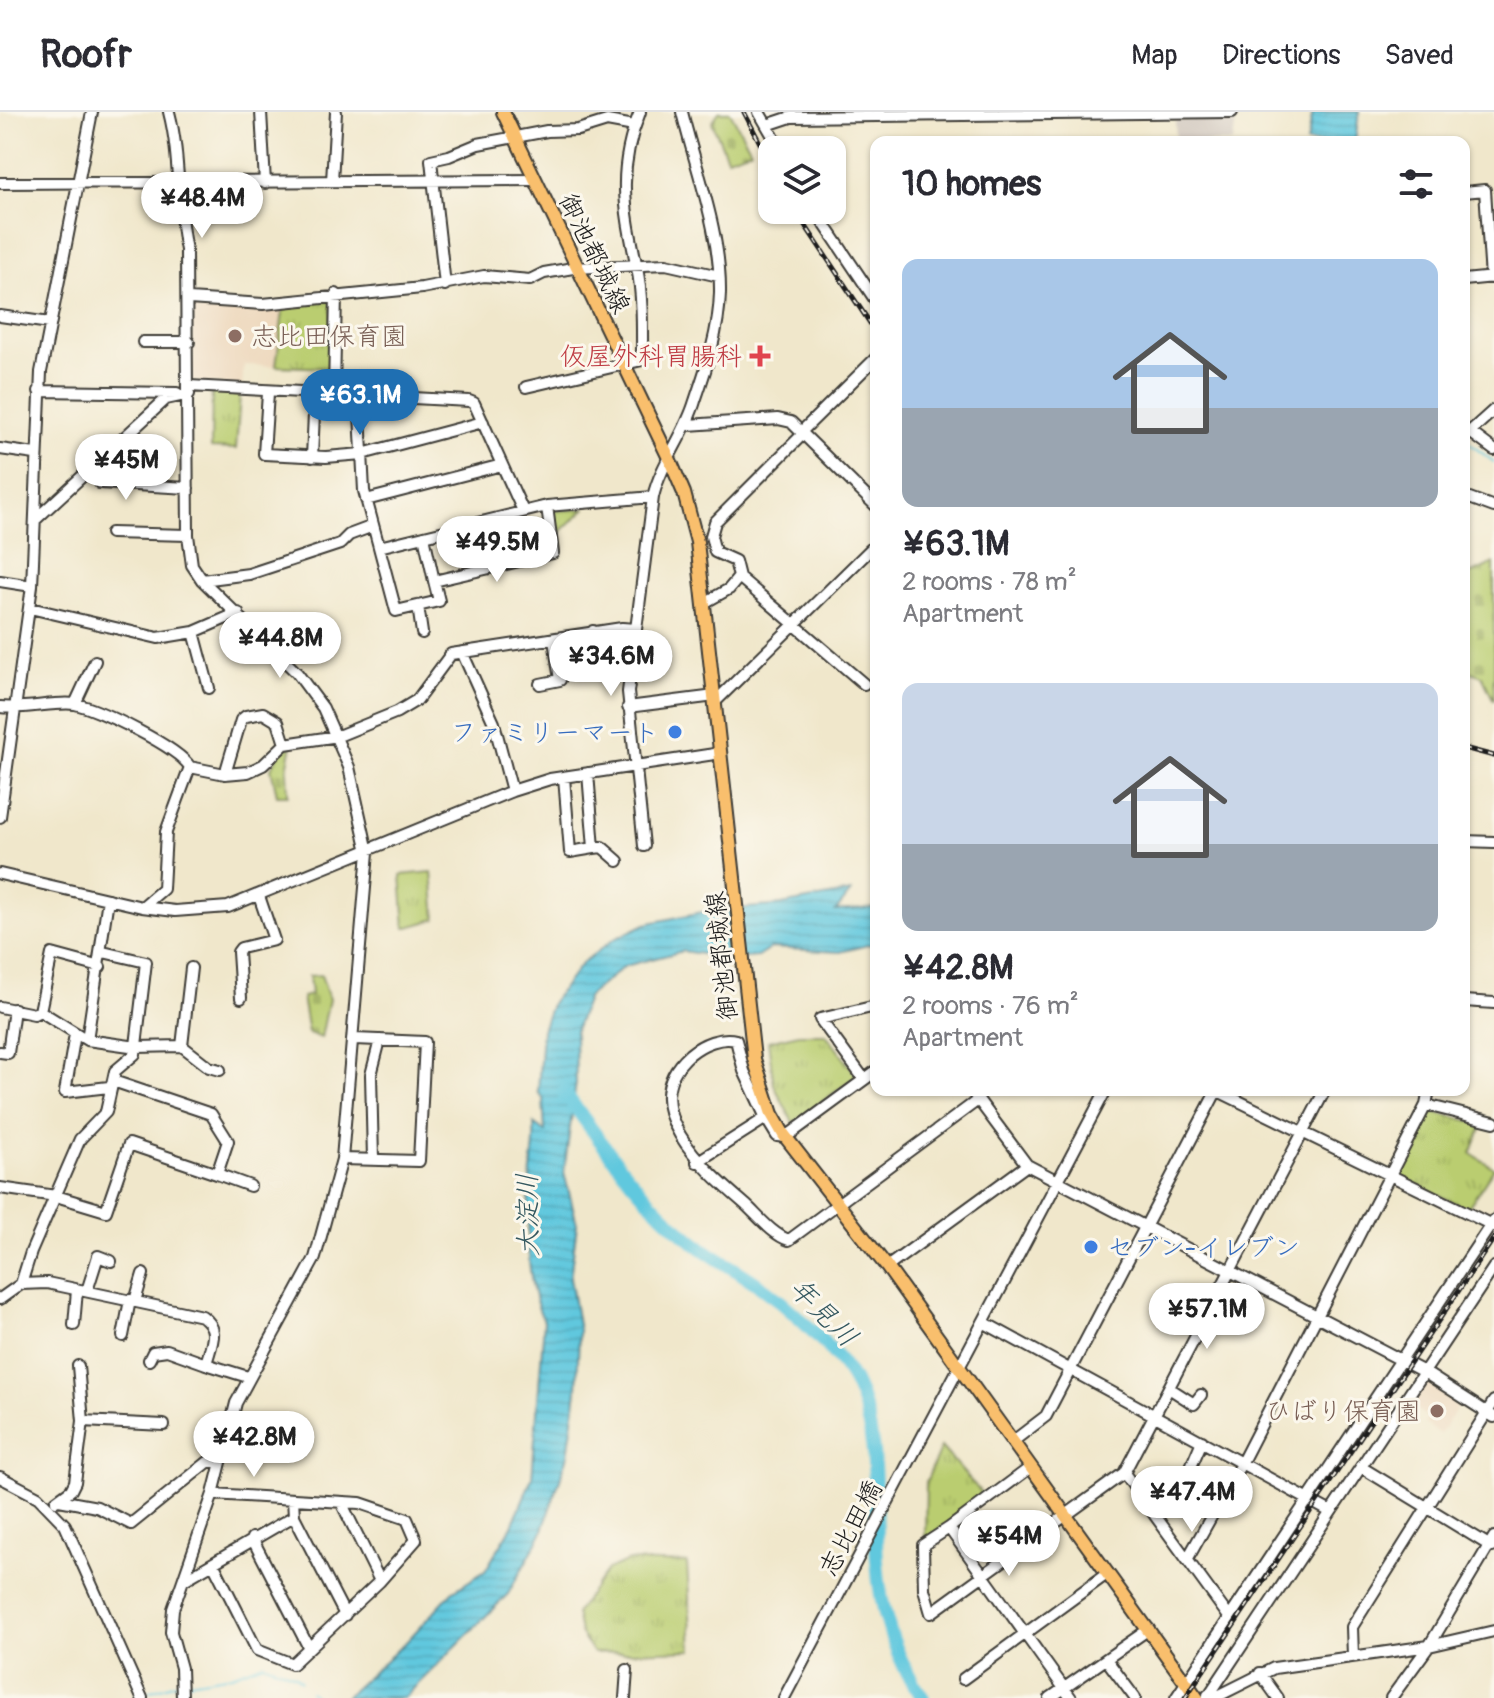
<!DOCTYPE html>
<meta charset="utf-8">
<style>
:root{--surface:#fff;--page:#f2f2f3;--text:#2b2b33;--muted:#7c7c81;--line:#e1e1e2;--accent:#1f6fb2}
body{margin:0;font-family:Pangolin,"Klee One",sans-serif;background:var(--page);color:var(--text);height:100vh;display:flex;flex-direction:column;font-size:30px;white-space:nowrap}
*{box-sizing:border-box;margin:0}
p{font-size:26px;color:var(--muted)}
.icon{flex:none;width:44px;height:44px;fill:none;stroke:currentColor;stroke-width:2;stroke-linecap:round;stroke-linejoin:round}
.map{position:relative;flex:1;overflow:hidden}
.drawer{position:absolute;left:870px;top:24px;width:600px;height:960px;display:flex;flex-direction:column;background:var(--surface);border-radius:16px;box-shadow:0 2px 6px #0004}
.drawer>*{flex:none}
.tools{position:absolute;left:758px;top:24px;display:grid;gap:16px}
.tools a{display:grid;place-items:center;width:88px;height:88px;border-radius:16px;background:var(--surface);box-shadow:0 2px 6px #0004;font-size:40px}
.price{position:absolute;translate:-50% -68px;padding:0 18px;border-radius:28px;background:#fff;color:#222;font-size:26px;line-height:52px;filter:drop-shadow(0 2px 4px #0008)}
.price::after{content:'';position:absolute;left:50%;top:48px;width:24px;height:18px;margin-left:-12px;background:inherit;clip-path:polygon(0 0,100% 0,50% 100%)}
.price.on{background:var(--accent);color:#fff}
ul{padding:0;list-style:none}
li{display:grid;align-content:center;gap:16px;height:424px;padding:0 32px}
li span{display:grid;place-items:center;height:248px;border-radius:16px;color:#555}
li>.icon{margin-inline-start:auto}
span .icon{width:144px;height:144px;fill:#fffc;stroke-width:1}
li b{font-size:34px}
h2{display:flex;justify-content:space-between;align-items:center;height:96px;padding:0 32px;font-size:34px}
header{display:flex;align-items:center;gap:48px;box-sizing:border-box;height:112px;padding:0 40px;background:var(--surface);border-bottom:2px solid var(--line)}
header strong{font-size:38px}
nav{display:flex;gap:44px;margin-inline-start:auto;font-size:28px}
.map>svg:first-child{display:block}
.built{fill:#edd7bb}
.industrial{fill:#ccc2b9}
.cemetery{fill:url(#cemetery-stones);stroke:#6b7446;stroke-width:2}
.park{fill:url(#park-tufts);stroke:#6b7446;stroke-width:2}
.water{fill:url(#water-rules);stroke:#3e727d;stroke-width:2}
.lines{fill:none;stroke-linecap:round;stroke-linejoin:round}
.stream{stroke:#61c8de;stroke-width:2}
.river{stroke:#61c8de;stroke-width:14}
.minor-casing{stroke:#3c3a36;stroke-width:14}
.major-casing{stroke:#3c3a36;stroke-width:16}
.minor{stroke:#fff;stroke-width:10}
.major{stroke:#f9bf6d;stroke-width:12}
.rail-casing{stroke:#1c1c1c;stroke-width:5}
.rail{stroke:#fbf7ec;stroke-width:2;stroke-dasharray:6;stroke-linecap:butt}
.education-dot{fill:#8d6e63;stroke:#fbf7ec;stroke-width:3}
.health-dot{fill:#e0444e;stroke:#fbf7ec;stroke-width:3}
.shop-dot{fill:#3f7fe0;stroke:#fbf7ec;stroke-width:3}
.labels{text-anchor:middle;stroke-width:6;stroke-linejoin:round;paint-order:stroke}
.street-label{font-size:26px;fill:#1c1c1c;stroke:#fbf7ec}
.education-label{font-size:26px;fill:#785e54;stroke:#fbf7ec;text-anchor:start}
.health-label{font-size:26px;fill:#be3a42;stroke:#fbf7ec;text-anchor:end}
.shop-label{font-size:26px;fill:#366cbe;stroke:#fbf7ec;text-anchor:end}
.water-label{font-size:28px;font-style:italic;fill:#345860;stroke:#fbf7ec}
</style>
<header>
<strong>Roofr</strong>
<nav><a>Map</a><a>Directions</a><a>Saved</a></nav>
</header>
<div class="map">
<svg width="1494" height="1586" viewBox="0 0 1494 1586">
<defs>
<pattern id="cemetery-stones" width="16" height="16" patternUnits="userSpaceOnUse" patternTransform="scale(2)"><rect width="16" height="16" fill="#bacd70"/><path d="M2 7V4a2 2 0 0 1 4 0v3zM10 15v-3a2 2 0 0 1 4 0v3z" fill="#9faf60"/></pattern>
<pattern id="park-tufts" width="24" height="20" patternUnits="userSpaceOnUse" patternTransform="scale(2)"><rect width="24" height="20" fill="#bacd70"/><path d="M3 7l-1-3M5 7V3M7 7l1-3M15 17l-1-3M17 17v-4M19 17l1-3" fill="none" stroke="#9faf60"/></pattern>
<pattern id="water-rules" width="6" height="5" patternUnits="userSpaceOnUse" patternTransform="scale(2)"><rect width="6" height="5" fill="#61c8de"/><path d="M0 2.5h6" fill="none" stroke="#54abbe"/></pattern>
</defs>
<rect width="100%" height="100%" fill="#fbf7ec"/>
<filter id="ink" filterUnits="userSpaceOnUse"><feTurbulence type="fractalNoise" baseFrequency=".0125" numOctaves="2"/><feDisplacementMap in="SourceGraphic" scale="16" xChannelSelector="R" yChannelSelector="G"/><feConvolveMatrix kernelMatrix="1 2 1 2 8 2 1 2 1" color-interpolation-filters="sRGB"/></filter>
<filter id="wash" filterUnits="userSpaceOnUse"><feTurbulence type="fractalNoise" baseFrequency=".006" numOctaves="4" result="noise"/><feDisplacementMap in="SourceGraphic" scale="32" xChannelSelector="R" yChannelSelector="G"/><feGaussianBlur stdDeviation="1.8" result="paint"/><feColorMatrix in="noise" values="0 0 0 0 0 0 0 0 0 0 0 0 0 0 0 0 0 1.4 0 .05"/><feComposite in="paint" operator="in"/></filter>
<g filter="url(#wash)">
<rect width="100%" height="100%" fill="#f0e7cb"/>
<!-- built -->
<path class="built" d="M192,191L284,192L276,254L244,253L242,275L191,269Z
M1426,1268L1462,1289L1440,1322L1425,1312L1428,1306L1409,1292Z"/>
<!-- industrial -->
<path class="industrial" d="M1175,8H1236L1233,30H1176Z"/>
<!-- cemetery -->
<path class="cemetery" d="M719,0H730L751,38L727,46L712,10Z
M1494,451V589L1482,564L1464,557V465Z
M292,633L287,657L288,683H277L271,656L281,639Z
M321,863L329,887L321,926L308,921L302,885L311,883L309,864Z"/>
<!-- park -->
<path class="park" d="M331,185L332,256L276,254L284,192Z
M212,279L240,283L236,337L211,336Z
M585,397L553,427L552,399Z
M432,760L436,807L405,816L401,763Z
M799,922H826L857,964L793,1011L774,973L768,929Z
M1428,999L1483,1012L1471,1041L1494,1056L1467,1097L1399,1064L1397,1058Z
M941,1335L985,1385L925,1428L926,1370Z
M629,1449L687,1451L692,1538L593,1541L580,1521L576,1501L607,1458Z"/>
<!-- water -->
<path class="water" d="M1313,0H1359L1355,30H1307Z
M851,780L836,799L876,796V831L840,840L771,836L757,845L733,847L683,839L625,854L588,884L575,919L576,971L564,1060L577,1112L570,1166L579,1218L577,1279L568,1343L542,1421L508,1482L404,1586H344L407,1529L452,1480L485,1459L512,1414L532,1366L544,1209C525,1172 528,1121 529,1080C530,1056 536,1036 534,1012L545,1020L543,986L538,980L542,918L552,890L582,851L614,827L645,812L702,800L781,793Z"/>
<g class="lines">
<!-- stream -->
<path class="stream" d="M1466,329L1494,350
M189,1570L232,1563L263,1551L295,1563L301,1569
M310,1579L317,1586
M148,1580L176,1571"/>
<!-- river -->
<path class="river" d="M564,980C603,1032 639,1086 690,1127C710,1144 734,1156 756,1171C785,1191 838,1239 854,1270C882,1325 873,1391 877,1449C880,1498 895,1546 923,1586"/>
</g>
</g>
<g filter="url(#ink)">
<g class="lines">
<!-- minor casing -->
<g class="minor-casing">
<path id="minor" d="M169,0C181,46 176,91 186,138L188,423L192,453L202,468L297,561L323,596L349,655L368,740L342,1047L315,1146L236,1291L213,1382L173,1497L171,1520L181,1556L182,1586
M261,0L265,71
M759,0L781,38
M767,13L791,5L1232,0
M332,69L336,0
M0,71L536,68
M1464,80L1485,78L1491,166
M815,98L876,189
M1464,168L1494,165
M445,173L431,48L449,44L478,32L547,19L578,18L607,9L634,14
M189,187L263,192L422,176L484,164L530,168L544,161L573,156L666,152L719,164
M0,204L50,211
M143,230H189
M189,274L469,289L474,291L523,399
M526,275L642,248C642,219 643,184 637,156C625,97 616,59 640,0
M39,279L177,281
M334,280L336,182
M268,281L264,342L326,345L362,342L483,310
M359,282L364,379L379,435L547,394L653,385
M688,313L778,307L791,310L876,394
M801,320L876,246
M1470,320L1494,338
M803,322L715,410L711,424L715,440L735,449L739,465L864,572
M1464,325L1494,298
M0,337L35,342
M312,345L315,280
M94,350L100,371L188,376
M1464,384L1494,395
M366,388L502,353
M35,408L166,287L189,282
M111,421L188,423
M424,424L434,469L553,441L547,394
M379,435L396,499L439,489L434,469
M202,468L249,462L340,432L349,423L373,414
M0,469L32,474
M704,491L729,477L739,465
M418,494L422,521
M30,496L158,526L194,520L238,501
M593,519L597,550
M194,520L209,576
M462,540L494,611L512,679
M540,572L560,568L554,527
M716,589L876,432
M75,592L95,549
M0,595C25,598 56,589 75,592C99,597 178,635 190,655
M628,595L715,584
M588,661L594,736L602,735L618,749
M225,662L241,608L246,604L263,601L278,610L285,632
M564,665L570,740L594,736
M0,705L32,474L41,260L92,0
M1464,729L1494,730
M644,734L628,580L653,385C661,351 685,323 695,289C707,254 719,219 720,181C721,121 696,58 682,0
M0,762L142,795L175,799L228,795L512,679L550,667L721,641
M142,795L163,777L166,720L190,655L225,662L248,660L263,653L285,632L338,624L397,600L417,588L451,542L622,516L636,517
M241,886L238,840L241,836L274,828L259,784
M1464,889L1494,891
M0,895L34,902L40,899L87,928L137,935L182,934L209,955L220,958
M40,899L52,842L100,855
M75,922L65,980L109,975
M87,928L108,787
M182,934L191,856
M0,940L8,941L14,897
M864,967L820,907L876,894
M971,978L1027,1053L1424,1260L1494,1305
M1216,978L1494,1114
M1426,993L1494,1010
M766,1006L777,1024L786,1025L876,959
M342,1047L419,1049L425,930L355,927
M373,1047L371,963L380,928
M697,1050L766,1006L744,959L736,928C721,924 702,932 690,942C630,995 708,1060 746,1093C758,1104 773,1123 789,1128L978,988
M217,1062L250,1074
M0,1076L56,1084L106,1099L129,1032L217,1062L228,1029L211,1002L113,969
M887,1155L1027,1053
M21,1172L31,1140L80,1027L106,1000L115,959L135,942L146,850L103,840
M87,1179L98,1144L111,1149
M0,1187L21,1172L47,1171L202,1204C221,1217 211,1232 206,1252L248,1265
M135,1189L143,1162
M983,1210L1329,1399
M74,1213L77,1178
M123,1224L130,1188
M149,1248L153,1240L167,1238L206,1252
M1169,1276L1194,1292L1201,1283
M83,1309L164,1313
M1012,1330L1046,1304L1217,978
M1031,1355L949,1416L1071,1586
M1361,1355L1492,1435
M1124,1361L1229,1505
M1187,1364L1202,1329
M0,1365L38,1385L65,1413L142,1586
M213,1382L360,1391L407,1407L416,1428L380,1469L292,1552L257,1538L214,1453
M293,1387L294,1404L345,1503
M59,1388L97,1395L131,1412L208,1350L221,1349
M56,1389L71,1378L75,1370L83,1309L78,1254
M341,1390L380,1469
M949,1416L923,1433L924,1477L931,1501L1124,1361L1325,978
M252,1426L309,1536
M1188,1446L1242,1350L1426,993L1429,978
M184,1468L294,1404
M1353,1544L1352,1515L1494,1289
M1106,1547L1135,1586
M1260,1561L1278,1586
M963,1567L1108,1461
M1208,1583H1220L1274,1556L1429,1534L1494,1519
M625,1586L627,1558
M784,1586L1106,978
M1050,1586L1149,1517
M1176,1586L1494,1108
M1207,1586L1494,1155
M1391,1586L1429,1534L1494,1425"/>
</g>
<!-- major casing -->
<g class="major-casing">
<path id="major" d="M503,0L669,346L684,381L697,430L754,947L772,1002L784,1023L887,1155L1197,1586"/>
</g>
<!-- minor -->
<use href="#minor" class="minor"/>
<!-- major -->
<use href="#major" class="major"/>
<!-- rail casing -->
<g class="rail-casing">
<path id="rail" d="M744,0L772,54
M795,98L876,220
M1464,636L1494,644
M1185,1586L1494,1126"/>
</g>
<!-- rail -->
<use href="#rail" class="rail"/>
</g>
</g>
<!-- markers -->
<g class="education-dot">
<circle cx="235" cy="224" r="8"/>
<circle cx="1437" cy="1299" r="8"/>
</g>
<path class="health-dot" d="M756 232h8v8h8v8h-8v8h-8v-8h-8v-8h8z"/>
<g class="shop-dot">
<circle cx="675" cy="620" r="8"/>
<circle cx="1091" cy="1135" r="8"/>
</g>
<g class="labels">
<!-- street labels -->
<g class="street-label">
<text transform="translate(595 141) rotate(64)" y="9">御池都城線</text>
<text transform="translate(721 844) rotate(-96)" y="9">御池都城線</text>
<text transform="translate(850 1416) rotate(-62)" y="9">志比田橋</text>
</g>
<!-- education labels -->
<g class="education-label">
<text x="251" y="233">志比田保育園</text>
<text x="1421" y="1308" text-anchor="end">ひばり保育園</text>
</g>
<!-- health labels -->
<g class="health-label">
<text x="742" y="253">仮屋外科胃腸科</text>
</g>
<!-- shop labels -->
<g class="shop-label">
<text x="659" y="629">ファミリーマート</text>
<text x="1107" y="1144" text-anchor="start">セブン-イレブン</text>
</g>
<!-- water labels -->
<g class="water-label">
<text transform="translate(527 1103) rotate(-91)" y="10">大淀川</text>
<text transform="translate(824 1200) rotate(45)" y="10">年見川</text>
</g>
</g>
</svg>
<div class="tools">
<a><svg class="icon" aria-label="layers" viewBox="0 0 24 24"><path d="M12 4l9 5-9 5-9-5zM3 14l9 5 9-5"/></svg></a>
</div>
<b class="price" style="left:202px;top:128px">¥48.4M</b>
<b class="price on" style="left:360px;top:325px">¥63.1M</b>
<b class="price" style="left:126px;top:390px">¥45M</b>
<b class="price" style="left:497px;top:472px">¥49.5M</b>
<b class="price" style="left:280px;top:568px">¥44.8M</b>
<b class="price" style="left:611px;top:586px">¥34.6M</b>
<b class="price" style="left:1207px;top:1239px">¥57.1M</b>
<b class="price" style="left:254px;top:1367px">¥42.8M</b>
<b class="price" style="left:1192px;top:1422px">¥47.4M</b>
<b class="price" style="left:1009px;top:1466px">¥54M</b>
<section class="drawer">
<h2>10 homes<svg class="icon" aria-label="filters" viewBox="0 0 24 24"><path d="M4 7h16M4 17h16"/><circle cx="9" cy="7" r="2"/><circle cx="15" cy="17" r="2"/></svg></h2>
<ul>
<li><span style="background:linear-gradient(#a9c7e8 60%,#9aa5b1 0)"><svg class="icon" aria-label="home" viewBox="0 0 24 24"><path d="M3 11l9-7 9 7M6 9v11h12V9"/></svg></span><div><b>¥63.1M</b><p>2 rooms · 78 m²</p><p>Apartment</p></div></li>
<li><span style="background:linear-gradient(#c9d6e8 65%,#9aa5b1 0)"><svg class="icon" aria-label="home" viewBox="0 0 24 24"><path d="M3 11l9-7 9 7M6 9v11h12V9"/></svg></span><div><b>¥42.8M</b><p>2 rooms · 76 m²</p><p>Apartment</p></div></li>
</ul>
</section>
</div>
